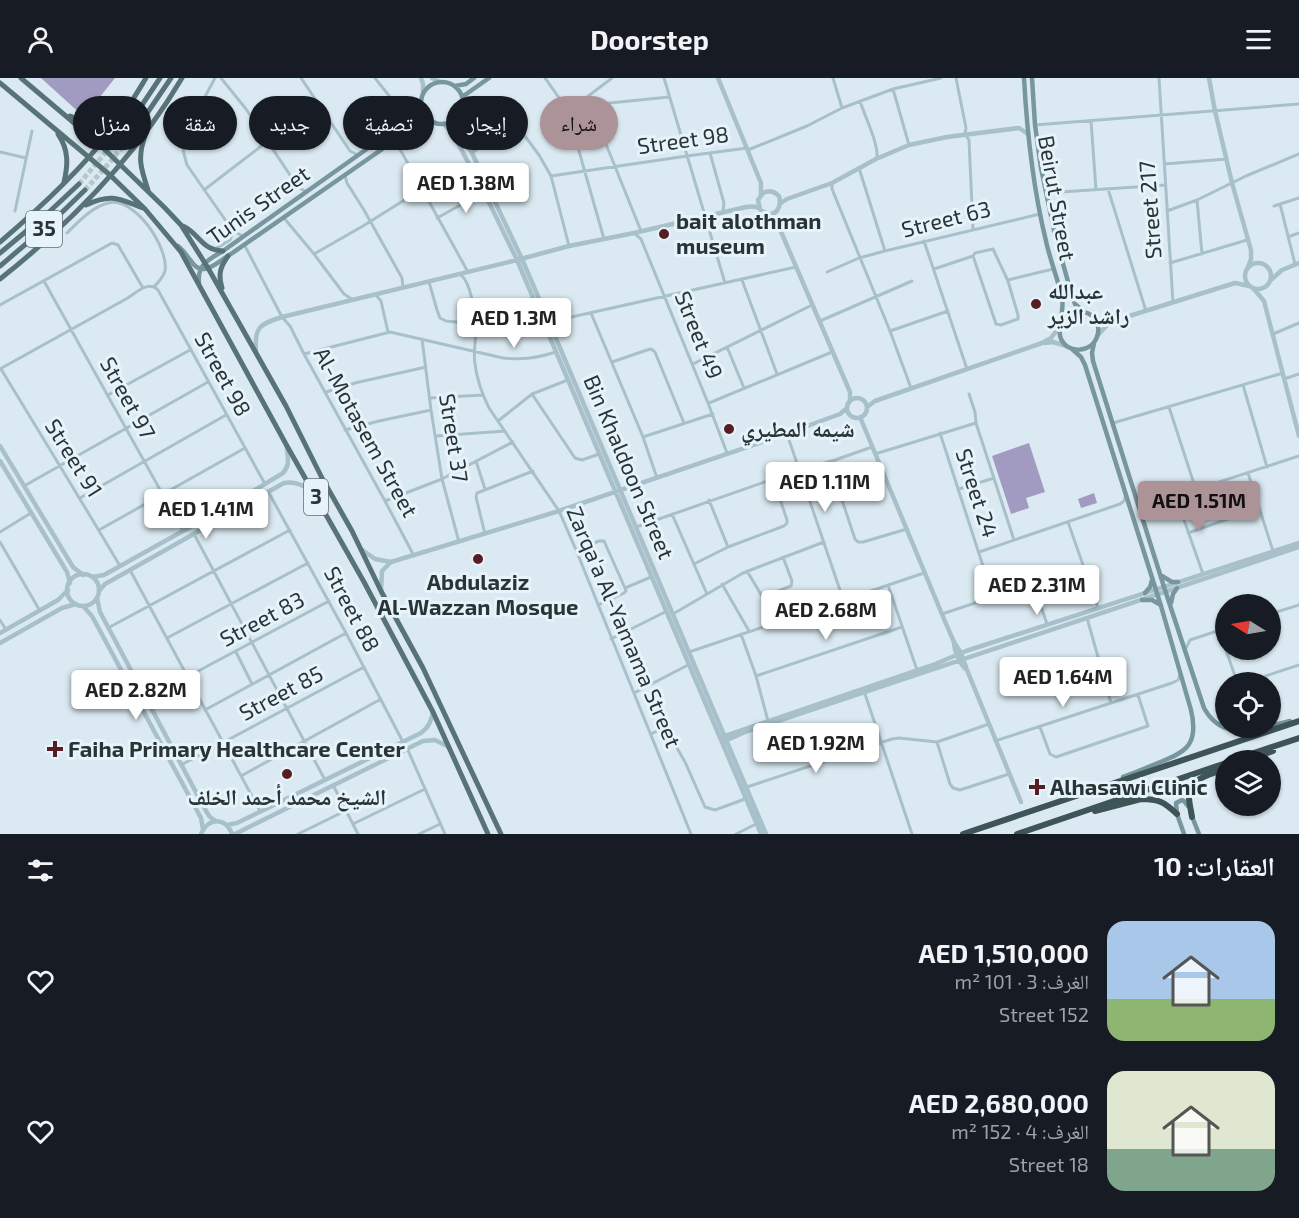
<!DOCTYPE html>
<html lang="ar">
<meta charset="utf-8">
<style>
:root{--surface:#171b24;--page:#20242c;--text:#f1f3f6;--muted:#9ea1a6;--accent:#ac9397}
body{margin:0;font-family:"Exo 2","Noto Naskh Arabic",sans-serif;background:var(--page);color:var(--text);direction:rtl;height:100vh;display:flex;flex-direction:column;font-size:22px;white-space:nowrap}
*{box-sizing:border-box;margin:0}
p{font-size:20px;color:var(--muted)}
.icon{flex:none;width:33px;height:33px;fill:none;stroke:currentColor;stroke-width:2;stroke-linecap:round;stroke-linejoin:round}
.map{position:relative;height:756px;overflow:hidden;direction:ltr}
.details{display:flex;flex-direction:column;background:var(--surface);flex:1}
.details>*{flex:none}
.top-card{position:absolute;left:18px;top:18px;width:600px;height:54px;direction:rtl;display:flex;gap:12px}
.needle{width:39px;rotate:281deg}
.buttons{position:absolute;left:1215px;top:516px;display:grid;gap:12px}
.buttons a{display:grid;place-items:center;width:66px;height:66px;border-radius:50%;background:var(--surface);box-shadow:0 2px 4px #0004;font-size:30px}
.price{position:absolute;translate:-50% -51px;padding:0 14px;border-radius:6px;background:#fff;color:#222;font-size:20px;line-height:39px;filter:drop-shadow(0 2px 3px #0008)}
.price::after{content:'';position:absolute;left:50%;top:36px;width:18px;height:14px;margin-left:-9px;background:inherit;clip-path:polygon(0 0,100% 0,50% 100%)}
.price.on{background:var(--accent);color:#111}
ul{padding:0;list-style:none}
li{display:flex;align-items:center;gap:18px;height:150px;padding:0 24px}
li span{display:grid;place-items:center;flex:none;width:168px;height:120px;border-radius:18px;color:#555}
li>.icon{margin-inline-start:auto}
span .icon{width:72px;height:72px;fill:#fffc;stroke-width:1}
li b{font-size:26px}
h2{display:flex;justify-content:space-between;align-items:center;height:72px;padding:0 24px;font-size:26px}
.chip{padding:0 21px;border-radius:27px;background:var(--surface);box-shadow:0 2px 4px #0004;font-size:21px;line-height:54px}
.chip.on{background:var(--accent);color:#111}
header{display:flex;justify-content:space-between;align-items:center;height:78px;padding:0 24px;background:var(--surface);font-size:27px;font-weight:700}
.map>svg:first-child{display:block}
.green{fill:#a19bc1}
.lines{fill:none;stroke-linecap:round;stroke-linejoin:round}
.primary-tunnel{stroke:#b7c6cc;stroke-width:5;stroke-dasharray:5 2.5;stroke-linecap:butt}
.minor{stroke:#a7c0ca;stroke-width:3}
.tertiary{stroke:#a7c0ca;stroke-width:4.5}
.secondary{stroke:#78969e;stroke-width:4.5}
.primary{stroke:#587378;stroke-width:5}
.motorway{stroke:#3f5457;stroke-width:6}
.poi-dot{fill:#581d23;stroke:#e7f3fa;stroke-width:2}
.labels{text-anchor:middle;stroke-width:6;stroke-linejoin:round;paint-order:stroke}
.shield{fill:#e7f3fa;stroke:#616d71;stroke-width:1.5}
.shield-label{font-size:21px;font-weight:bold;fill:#283436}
.street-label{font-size:22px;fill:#283436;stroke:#e7f3fa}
.poi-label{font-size:22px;font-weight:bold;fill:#283436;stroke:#e7f3fa;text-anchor:start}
</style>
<header><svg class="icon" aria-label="menu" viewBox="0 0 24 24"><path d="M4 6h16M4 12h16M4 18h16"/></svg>Doorstep<svg class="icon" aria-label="person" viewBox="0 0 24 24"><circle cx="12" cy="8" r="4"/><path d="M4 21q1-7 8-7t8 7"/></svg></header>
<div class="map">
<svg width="1299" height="756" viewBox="0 0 1299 756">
<rect width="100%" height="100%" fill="#dbeaf2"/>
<!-- green -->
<path class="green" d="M41,0H115L84,39Z
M1029,365L1045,414L1026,420L1029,430L1011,436L992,378Z
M1094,415L1097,425L1081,430L1078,421Z"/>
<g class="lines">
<!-- primary-tunnel -->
<path class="primary-tunnel" d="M79,106L128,48
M85,112L111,83L135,53"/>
<!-- minor -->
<path class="minor" d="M215,0L185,56L183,72L187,87L233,153L243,158
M221,0L246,31L298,109L305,113
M301,0L350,73L358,77
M375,0L402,34
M545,0L562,24L569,38L604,161
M664,0L725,205
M833,0L842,30
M956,0L966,50L965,56L969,62L973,151
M1159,0L1173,225
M893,11L909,67
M587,19L641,153
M860,23C865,39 878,64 877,79
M590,27L669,19
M566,31L587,19L612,0
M1091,43L1096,112
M1035,47L1299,26
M392,64L401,73L468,194
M748,72L807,48L842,30L893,11L941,0
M0,74L26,80
M473,74L516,46L539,77L551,98L569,168
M710,75L724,125L723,133
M1164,86L1227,81
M859,90L885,173
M345,98L347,105L364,132L402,200L403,210
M551,98L687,78L747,70
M832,105V111L890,253L911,310
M1108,111L1146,233
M204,112L268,63
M1046,115L1165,107
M1197,122L1202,176
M1280,126L1295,186
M1274,128L1299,120
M15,133L32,53
M1167,133L1197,122L1246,98L1299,76
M284,140L314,176L344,216L353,222
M437,140L484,114
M67,155C78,144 92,129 108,125C135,118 169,170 165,193C163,200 158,204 154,209
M634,155L641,161L708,325L727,375
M1288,159L1299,155
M924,163L967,291
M244,166L282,239L290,248L304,276L385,423L413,476
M217,170L230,162L233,155
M314,176L363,148L422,111
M1170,185L1247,162
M934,191L973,178L975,175L993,171L1008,203L1018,237V241L1001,247L996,246L973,178
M827,194L859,180L885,173L1040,136
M461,197C471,205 475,235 476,249C476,262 473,274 475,286C477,302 482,316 489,330L559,433L576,472L691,756
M742,202L777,296
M1008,202L1053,191
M44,203L183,453
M429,204L437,232L440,240L446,243L476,246
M376,217L381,223L388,254
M0,227L112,165L118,167L143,210
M591,235L643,359L657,400
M820,243L912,203
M549,244L796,189
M890,253L948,233
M1273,256L1299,245
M422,261L431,332L442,401L459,464
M727,269L744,310
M304,276L390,254L503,280C524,282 536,280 556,274
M612,284L647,272L651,271L655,274L684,345
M693,286L812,227
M0,291L126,221C136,215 148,202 158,212L265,406
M1,291C41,357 81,422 120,488
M1284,301L1299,296
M1243,307L1267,389
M326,314L355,305L426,289
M532,316L575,380L582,382L599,376
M969,316L975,334L976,345L1014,462
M108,317L190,272
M430,320L483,317
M709,325L832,274
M1169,329L1196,412
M498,343L532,316L568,302
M1113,345L1283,295
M345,352L379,343L431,332
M940,355L993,519
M787,356L843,521
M436,358L505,353
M643,359L713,336
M872,369L835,382L832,386V392L855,461L858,464H863L907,451
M875,376L976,345
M476,383L485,411
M1248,395L1273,473
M24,408L208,304
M959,411L994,400
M269,415L346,555L403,664
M1176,419L1203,496
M80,420L226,337
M709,422L728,469
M385,423L442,401L513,364
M1142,435L1148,427L1299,378
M672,436L707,516
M1068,444L1098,530
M636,449L799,392L835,382
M99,452L245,370
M0,454L31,435
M1188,455L1259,430
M194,456L325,702
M485,456L476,419L477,415L533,393
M0,464L40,533
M576,472L599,463H604L625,510
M979,474L1120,426L1124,423L1126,417
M694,486L728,469L784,448L787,445V442L773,400
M130,492L260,733
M747,493L762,518H765L791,508L792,503L783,479
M1033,505L1047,546
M722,506L749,553
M888,507L917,592
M625,510L651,499
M598,527L624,515L626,513L625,510
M673,536L743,495L824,464
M942,536L1083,489
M1270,536L1299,527
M1087,540L1111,625
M0,542L6,552
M108,550L290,452
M1220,552L1226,568
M741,556L756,598L768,643
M167,560L308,485
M611,561L665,534
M1185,572L1190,562L1226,550
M1226,572L1237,604
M236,574L252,606
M689,574L924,495
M756,598L902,549
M1247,604L1299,587
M864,613L912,756
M634,615L688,587
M146,621L329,523
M205,632L346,555
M1040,649L1050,676L1056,679L1148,648L1138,617
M651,656L665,649L685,684L705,729L715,732L745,721
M995,663L1172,605L1178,602L1180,597
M937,664L950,706L953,710L960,712L1009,696
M407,670L445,756
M181,687L364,589
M241,698L381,621
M333,707L358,756
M747,709L892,661L899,660L937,664L989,646
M353,746L425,711
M298,756L345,733
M419,756L440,746
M736,756L756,746"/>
<!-- tertiary -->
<path class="tertiary" d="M421,0L423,6V15
M432,0L440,4
M718,0L761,105V117
M1209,0L1215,33L1232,105L1251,172V181L1248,189
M460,37L459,44L460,53L472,75L522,181L549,244L766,756
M444,46L453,56L484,114L517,182L761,756
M781,125L787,121L832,105L876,81L909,67L947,59L1019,50L1028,56
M770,136L776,142L850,314V323
M1245 198a13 13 0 1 1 26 0a13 13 0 1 1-26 0Z
M1272,201L1282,192L1299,185
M1253,210L1264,223L1299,358
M1092,239L1101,242L1110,244L1235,205L1249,208
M1097,258L1110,244
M1045,265L1053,264L1066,268
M256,273C254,249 260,246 282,239L517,182L569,168L634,155L746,129C749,129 752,128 756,129C763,131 757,131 764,134C776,141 782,128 779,118C774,113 769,112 763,115L758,122L760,131
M847 330a10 10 0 1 1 20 0a10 10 0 1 1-20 0Z
M867,329L875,323L1042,265L1051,260L1060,248
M860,339L944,541L954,564L961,575L967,592L1021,724
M0,368L73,489L83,497
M0,383L67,494L70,505
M361,471L375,481L391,484L559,433L780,358L840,336L847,330
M67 512a16 16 0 1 1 32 0a16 16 0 1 1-32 0Z
M92,499L104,497L235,424L283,395C291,386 287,379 287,368
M99,513L105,506L130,492L284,405C293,403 303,407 311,412
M381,513L382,493L391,484
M97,520L100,534L206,733L210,739L216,743
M83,528L92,538L201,740L203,751
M0,555L58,522L68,512
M954,564C954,573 960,587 967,592
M0,565L62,530L76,526
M722,659L933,587L966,573L1299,465
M723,664L745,654L1299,469
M227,747L237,745L421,655C429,649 431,643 433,634
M201,756C208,739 226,739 232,756
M235,756L423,663L435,662L449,669"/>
<!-- secondary -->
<path class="secondary" d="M1024,0C1027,55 1033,110 1046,163C1050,182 1058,201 1062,220C1065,234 1056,249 1061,261C1068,276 1091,275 1097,259C1105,236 1075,223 1061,244
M1032,0L1035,47L1041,90L1055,157L1072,218L1075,226L1082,232
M421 25a21 21 0 1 1 42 0a21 21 0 1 1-42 0Z
M455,8L466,6L474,0
M462,19L489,0
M178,168C184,173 187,178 191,183C202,200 215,186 228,178L417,47L422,44H431
M199,204C197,186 210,181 223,173L409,41L420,25
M1094,265L1092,275L1093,283L1164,509L1204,630C1217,654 1237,655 1261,650
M1072,271L1081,279L1085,287L1161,528L1191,632C1199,666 1187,674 1158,685C1146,690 1135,695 1123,699
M1162,498L1172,504H1178
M1145,515L1150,509L1152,502
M1142,522H1152L1159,526
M1171,525L1173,516L1177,510
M1270,648L1290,643
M1191,736L1199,756
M1184,756L1177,736L1176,725L1182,722L1184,723L1188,728"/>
<!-- primary -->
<path class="primary" d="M21,0L100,67L164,129L181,147L208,190L286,328L322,400L352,453L381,513L423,590L501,756
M0,5L110,97L145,131L181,174L287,368L364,504L433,634L488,756
M70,38C92,49 104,45 124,34
M128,48L160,0
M135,53L171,0
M58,56C69,72 68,87 64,104
M145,58C137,80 141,91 148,112
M86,127C112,115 119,121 143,130
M183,148C200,156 201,172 223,173
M0,164C40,130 78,95 110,54C124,37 135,18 146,0
M0,175L48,135L79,106
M0,188L53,143L85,112
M0,201C71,145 136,78 182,0
M222,210C218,197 220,189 228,178"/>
<!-- motorway -->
<path class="motorway" d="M1233,682L1299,660
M1248,682L1273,673
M1095,733L1141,721C1159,721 1164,724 1177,736
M1192,739C1191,732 1189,725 1189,719C1189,700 1211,696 1226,691
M963,756L1299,643
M1017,756L1226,685"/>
</g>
<!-- markers -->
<g class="poi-dot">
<circle cx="664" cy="156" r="6"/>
<circle cx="1036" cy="226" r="6"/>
<circle cx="729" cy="351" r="6"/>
<circle cx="478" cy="481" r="6"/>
<path d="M52 662h6v6h6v6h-6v6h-6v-6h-6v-6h6z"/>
<circle cx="287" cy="696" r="6"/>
<path d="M1034 700h6v6h6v6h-6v6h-6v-6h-6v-6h6z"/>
</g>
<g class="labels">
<!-- shield labels -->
<g class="shield">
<rect x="26" y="133" width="36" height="36" rx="4.5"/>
<rect x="304" y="401" width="24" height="36" rx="4.5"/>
</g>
<g class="shield-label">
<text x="44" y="158">35</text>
<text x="316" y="426">3</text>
</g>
<!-- street labels -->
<g class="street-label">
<text transform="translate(683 62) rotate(-8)" y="8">Street 98</text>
<text transform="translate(1057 120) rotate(80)" y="8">Beirut Street</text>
<text transform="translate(258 127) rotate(-35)" y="8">Tunis Street</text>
<text transform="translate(1150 132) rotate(-94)" y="8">Street 217</text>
<text transform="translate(946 141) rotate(-14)" y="8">Street 63</text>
<text transform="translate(699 257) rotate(68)" y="8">Street 49</text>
<text transform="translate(223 296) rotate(61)" y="8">Street 98</text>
<text transform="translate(128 320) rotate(61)" y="8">Street 97</text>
<text transform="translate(366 354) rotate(61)" y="8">Al-Motasem Street</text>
<text transform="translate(454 360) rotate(81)" y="8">Street 37</text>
<text transform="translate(74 380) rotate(58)" y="8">Street 91</text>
<text transform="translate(629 389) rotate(67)" y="8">Bin Khaldoon Street</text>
<text transform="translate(977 415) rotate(72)" y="8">Street 24</text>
<text transform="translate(352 531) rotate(62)" y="8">Street 88</text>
<text transform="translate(262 541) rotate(-28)" y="8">Street 83</text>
<text transform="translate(624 549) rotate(67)" y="8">Zarqa'a Al-Yamama Street</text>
<text transform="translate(281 615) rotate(-28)" y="8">Street 85</text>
</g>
<!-- poi labels -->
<g class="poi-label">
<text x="676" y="151">bait alothman<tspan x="676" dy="25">museum</tspan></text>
<text x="1048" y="221">عبدالله<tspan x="1048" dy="25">راشد الزير</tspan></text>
<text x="741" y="359">شيمه المطيري</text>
<text x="478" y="512" text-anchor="middle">Abdulaziz<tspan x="478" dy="25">Al-Wazzan Mosque</tspan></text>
<text x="68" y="679">Faiha Primary Healthcare Center</text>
<text x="1050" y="717">Alhasawi Clinic</text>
<text x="287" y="727" text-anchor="middle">الشيخ محمد أحمد الخلف</text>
</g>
</g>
</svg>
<div class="buttons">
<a><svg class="needle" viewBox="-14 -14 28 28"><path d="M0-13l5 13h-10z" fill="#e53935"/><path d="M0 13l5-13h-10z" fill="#9ea1a6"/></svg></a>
<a><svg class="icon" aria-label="locate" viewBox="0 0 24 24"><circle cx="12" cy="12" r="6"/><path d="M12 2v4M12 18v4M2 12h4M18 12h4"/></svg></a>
<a><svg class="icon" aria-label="layers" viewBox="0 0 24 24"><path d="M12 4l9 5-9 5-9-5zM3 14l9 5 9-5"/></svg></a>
</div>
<b class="price" style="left:466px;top:136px">AED 1.38M</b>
<b class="price" style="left:514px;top:271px">AED 1.3M</b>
<b class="price" style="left:825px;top:435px">AED 1.11M</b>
<b class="price on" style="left:1199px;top:454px">AED 1.51M</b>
<b class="price" style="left:206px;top:462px">AED 1.41M</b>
<b class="price" style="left:1037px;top:538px">AED 2.31M</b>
<b class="price" style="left:826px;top:563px">AED 2.68M</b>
<b class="price" style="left:1063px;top:630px">AED 1.64M</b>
<b class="price" style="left:136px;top:643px">AED 2.82M</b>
<b class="price" style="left:816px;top:696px">AED 1.92M</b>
<div class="top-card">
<a class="chip on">شراء</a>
<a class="chip">إيجار</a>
<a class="chip">تصفية</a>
<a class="chip">جديد</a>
<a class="chip">شقة</a>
<a class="chip">منزل</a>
</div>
</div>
<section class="details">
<h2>العقارات: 10<svg class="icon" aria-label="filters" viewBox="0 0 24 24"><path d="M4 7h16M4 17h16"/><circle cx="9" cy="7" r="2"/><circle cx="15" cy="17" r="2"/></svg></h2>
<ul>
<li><span style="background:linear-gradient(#a9c7e8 65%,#8fb573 0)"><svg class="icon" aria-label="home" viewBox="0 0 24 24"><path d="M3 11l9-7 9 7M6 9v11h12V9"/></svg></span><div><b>AED 1,510,000</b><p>الغرف: 3 · 101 m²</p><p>Street 152</p></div><svg class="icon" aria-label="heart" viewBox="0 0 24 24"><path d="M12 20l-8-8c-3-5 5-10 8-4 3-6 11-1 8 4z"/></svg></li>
<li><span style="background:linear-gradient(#dfe7d0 65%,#7fa58c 0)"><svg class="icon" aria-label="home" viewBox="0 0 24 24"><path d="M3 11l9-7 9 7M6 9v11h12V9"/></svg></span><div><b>AED 2,680,000</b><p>الغرف: 4 · 152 m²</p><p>Street 18</p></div><svg class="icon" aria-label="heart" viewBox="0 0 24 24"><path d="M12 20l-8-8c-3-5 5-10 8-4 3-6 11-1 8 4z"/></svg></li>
</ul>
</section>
